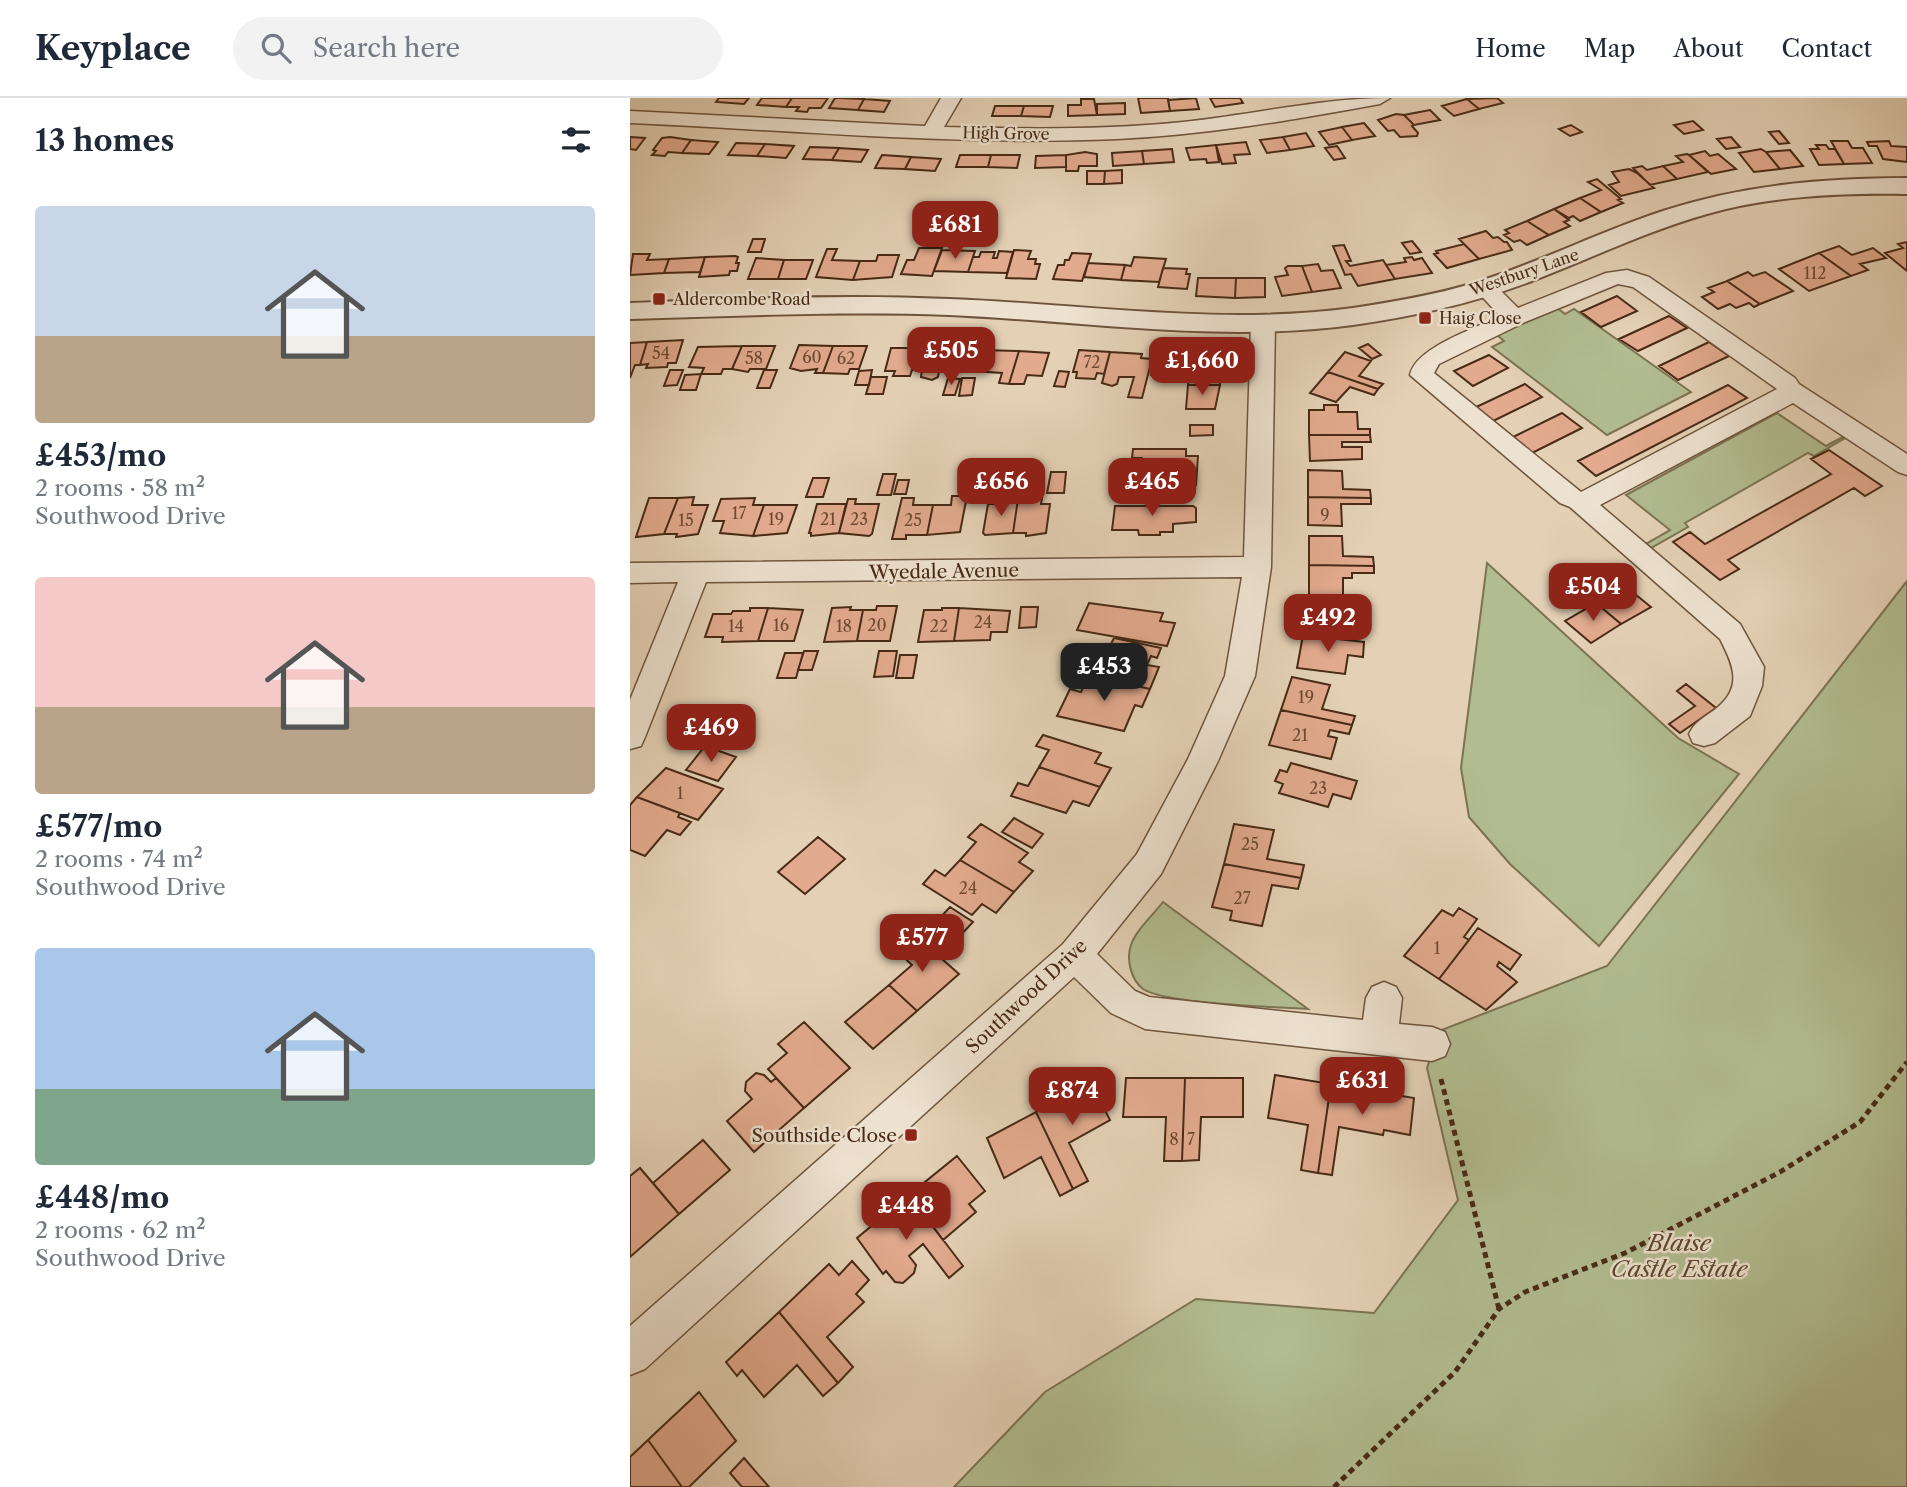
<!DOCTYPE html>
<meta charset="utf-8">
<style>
:root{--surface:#fff;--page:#f2f2f3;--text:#1f2937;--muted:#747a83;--line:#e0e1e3;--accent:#8f2418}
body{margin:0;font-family:"Libre Caslon Text",serif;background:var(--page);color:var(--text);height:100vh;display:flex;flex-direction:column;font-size:26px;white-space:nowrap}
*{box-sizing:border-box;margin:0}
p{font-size:23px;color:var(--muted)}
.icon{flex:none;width:38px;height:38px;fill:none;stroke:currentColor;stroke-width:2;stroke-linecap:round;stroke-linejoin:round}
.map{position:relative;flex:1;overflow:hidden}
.panel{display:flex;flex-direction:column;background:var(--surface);width:630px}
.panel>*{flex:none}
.price{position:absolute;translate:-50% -60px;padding:0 16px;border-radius:14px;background:var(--accent);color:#fff;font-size:23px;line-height:46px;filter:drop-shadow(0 2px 4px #0008)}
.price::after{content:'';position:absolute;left:50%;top:42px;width:21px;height:16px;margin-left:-10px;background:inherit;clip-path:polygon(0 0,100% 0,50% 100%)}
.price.active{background:#222;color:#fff}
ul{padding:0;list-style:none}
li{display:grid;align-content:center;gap:14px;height:371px;padding:0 35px}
li span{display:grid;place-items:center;height:217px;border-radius:7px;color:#555}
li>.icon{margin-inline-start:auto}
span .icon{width:126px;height:126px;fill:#fffc;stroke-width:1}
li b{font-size:30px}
h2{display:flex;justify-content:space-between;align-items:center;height:84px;padding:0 35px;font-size:30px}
header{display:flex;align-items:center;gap:42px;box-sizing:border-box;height:98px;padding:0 35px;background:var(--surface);border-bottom:2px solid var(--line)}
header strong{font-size:33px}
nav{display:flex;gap:38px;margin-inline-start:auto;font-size:24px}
.search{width:490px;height:63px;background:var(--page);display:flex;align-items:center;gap:18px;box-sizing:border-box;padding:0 24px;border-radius:38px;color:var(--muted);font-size:26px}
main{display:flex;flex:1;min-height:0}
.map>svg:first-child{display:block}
.green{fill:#b1bc90;stroke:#7c7352;stroke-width:2}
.building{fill:#e2aa8e;stroke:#482a15;stroke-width:2}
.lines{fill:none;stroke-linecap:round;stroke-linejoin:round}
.minor-casing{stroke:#6f543d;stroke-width:3}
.tertiary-casing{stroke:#6f543d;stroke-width:4}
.path{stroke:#482a15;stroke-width:5;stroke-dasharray:6 4.5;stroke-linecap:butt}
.minor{fill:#ede1cf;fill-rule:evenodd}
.tertiary{fill:#ede1cf;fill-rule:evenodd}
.poi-dot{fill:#8f2418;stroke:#ede1cf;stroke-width:2.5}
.labels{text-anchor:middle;stroke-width:5;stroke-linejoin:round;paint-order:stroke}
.far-street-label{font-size:16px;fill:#482a15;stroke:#ede1cf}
.number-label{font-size:16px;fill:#6e4a33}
.far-poi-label{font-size:16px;fill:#482a15;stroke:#ede1cf;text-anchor:start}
.street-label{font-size:19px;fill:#482a15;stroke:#ede1cf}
.poi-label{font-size:19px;fill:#482a15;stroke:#ede1cf;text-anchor:end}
.near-park-label{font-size:23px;font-style:italic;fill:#5d472e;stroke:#ede1cf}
</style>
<header>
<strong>Keyplace</strong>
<div class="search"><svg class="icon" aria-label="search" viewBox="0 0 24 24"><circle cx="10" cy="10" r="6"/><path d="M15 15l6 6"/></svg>Search here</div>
<nav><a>Home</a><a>Map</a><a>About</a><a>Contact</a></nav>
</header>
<main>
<section class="panel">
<h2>13 homes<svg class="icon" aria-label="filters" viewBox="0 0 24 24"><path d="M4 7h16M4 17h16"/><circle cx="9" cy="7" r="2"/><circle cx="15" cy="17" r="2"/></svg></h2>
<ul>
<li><span style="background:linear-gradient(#c9d6e8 60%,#b9a48a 0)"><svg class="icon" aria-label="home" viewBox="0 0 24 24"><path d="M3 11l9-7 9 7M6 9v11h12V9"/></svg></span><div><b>£453/mo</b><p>2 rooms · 58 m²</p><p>Southwood Drive</p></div></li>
<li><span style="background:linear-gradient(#f6c9c9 60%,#b9a48a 0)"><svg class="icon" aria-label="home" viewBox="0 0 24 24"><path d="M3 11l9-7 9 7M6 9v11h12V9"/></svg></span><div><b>£577/mo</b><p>2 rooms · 74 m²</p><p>Southwood Drive</p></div></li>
<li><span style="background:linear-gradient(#a9c7e8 65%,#7fa58c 0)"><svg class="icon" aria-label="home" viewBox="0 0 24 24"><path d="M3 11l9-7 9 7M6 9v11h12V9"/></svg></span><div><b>£448/mo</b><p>2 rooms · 62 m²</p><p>Southwood Drive</p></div></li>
</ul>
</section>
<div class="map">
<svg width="1277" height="1389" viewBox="0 0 1277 1389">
<rect width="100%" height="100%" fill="#e4d1b5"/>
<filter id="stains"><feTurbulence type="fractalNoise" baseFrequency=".00286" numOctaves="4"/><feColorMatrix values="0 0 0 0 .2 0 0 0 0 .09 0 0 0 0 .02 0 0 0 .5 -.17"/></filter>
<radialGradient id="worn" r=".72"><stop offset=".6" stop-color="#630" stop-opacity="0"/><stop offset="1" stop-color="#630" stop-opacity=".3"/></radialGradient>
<!-- green -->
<path class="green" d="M926,209L935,216L944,211L1061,294L977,337L862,249L874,243L866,236Z
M1147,315L1196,348L1220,335L1222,336L1184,358L1178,355L1055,425L1058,429L1014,454L1009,450L1040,432L996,397Z
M857,465L1048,640L1109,676L969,848L880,766L839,719L831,670Z
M1277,483V1389H324L415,1294L566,1201L744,1215L828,1102L797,970L809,933L977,868Z
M533,804L678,911C645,909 536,906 513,891C501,882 496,861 501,847C506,832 523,817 533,804Z"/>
<!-- building -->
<path class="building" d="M89,0H119L114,6L86,4Z
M132,0H162L156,9L127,7Z
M162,0H198L191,10H179L177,14L166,13L169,9H156Z
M205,0H210L234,1L228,12L199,10Z
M508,0H538L540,13L511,15Z
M566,0L569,11L540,13L538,2Z
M580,0H610L613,5L585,9Z
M867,0L873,5L849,11L837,1Z
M234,1L260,3L254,14L228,12Z
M451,1H464L467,17L438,18V7H451Z
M837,1L849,11L824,18L812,8Z
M495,5V16L467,17V6Z
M365,8H394L391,18H362Z
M394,8H423L420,19L391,18Z
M800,12L810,22L784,27L774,17Z
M766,16L774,17L784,27L782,28L788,35L787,38L770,39L764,32L758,33L748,22Z
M1063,23L1073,32L1054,36L1044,27Z
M734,25L745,38L722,42L712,29Z
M941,27L952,34L940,38L929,31Z
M712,29L722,42L699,47L689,34Z
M1149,33L1159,45L1149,46L1139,34Z
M676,35L684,48L660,52L653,39Z
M0,39L15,40L6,52L0,51Z
M40,39L61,42L52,55L38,54L35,58L22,57L26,53L23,52L32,40Z
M653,39L660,52L637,55L630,42Z
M1101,39L1110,49L1096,51L1087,41Z
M61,42L88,44L79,56L52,55Z
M1201,43H1218L1222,50H1233L1242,65L1214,66Z
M1259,43L1261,48L1277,49V64L1253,61L1247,48H1239L1237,44Z
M616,44L620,56L604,57L606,65L592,66L586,47Z
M106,45L135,46L127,58L98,57Z
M135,46L164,48L156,60L127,58Z
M586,47L589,64L577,65L576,61L560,62L556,50Z
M1186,47H1196L1199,51H1205L1214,66L1189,67L1180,51H1189Z
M707,48L715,60L704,62L695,50Z
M180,49L209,50L202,62L173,61Z
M209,50L238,52L231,64L202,62Z
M542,51L544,64L514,66L512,53Z
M1131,51L1136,54L1150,71L1124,74L1109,55Z
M1160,52L1173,68L1150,71L1136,54Z
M512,53L514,66L483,68L482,55Z
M1075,53L1080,58L1088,56L1106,71L1081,76L1059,57Z
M455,54L467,56V68H449L448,73H436V57Z
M1057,56L1059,57L1078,74L1047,81L1033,68L1053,64L1046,58Z
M252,57L281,59L275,71L245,70Z
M330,57H361L358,69H326Z
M361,57H390L387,70L358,69Z
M436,57V69L405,70L406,58Z
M281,59L311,61L305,73L275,71Z
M1012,68L1017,72L1033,68L1047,81L1020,87L1003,70Z
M999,71L1007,75L1024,90L991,98L979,87L989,84L982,74Z
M492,72V85L474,86L475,73Z
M457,73H475L474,86H457Z
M967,81L991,101L988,102L993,105L971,114L950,100L971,92L958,84Z
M950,100L971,114L950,123L943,118L939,120L924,111Z
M924,111L939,122L934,124L940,128L919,137L897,123Z
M897,123L919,137L897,147L890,142L884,144L874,137L879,135L875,132Z
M856,133L863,140L868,139L874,144H877L882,152L849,161L829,141Z
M123,141H135L131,154H118Z
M782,143L791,154L780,156L772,145Z
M1277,144V173L1255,155L1273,150L1268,146Z
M834,146L849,161L817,170L804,156L808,155L806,153Z
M714,147L721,163H716L720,168L753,162L765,181L728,188L721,176L715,177L703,148Z
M1209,148L1222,157L1243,150L1256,160L1230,166L1238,172L1221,178L1189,155Z
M289,150H312L302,178L271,176L277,162H284Z
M197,151H207L202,162L230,163L223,182L186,179Z
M312,152L345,153L338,174L304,173Z
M384,152L401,153L398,161H406L405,166H410L406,181L376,180Z
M369,153L383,154L377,175L338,174L343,159H349L351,154H365L363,160H367Z
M442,155L461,156L452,183L423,181L428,167H434L435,162H439Z
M1189,155L1221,178L1179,193L1149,171Z
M3,156H20L17,162L39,161L34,175L0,177Z
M248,157H269L262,179L223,182L230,163H246Z
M105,158L108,159L106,165H109L107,173H100L99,177L69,179L75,159Z
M75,159L70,174L34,175L39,161Z
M504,159L536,161L529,184L491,182L495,167L501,168Z
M782,159L784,162L792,160L802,175L765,181L756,167L776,164L774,160Z
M126,160L154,162L148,181H118Z
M154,162H183L176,181H148Z
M458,165L495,167L491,182L454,179Z
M688,166L691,173L703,172L711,190L682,194L672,168Z
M658,168H672L682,194L652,198L645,179L658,177L655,170Z
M533,170L557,171L556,176H560L557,191L528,189Z
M1118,174L1123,178L1135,174L1163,193L1130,206L1097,183Z
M568,180H606L605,200L566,198Z
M606,180H635V199L605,200Z
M1097,183L1130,206L1124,209L1119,205L1106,210L1100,206L1088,211L1072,199L1084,194L1078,190Z
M987,198L1007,213L971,229L951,214Z
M1039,218L1057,230L1008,253L989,241Z
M53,242L46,265H38L37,269L16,270L18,266L10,267L17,244Z
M17,244L10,267H5L0,280V245Z
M1079,244L1099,258L1048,282L1029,268Z
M738,246L751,257L742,261L729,250Z
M169,247L203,248L193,275H185L187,271L171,273L160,270Z
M112,248L102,271H93L91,276H71L74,270L59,269L68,249Z
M112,248H145L136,271H120L118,274L102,271Z
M203,248H237L229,271H220L218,276L193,275Z
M261,250H295L289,272H282L280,278H263L265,273H255Z
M295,250H328L324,273H309L308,279L302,282L291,279L292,272H289Z
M352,252L389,253L379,286L369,285L372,275L344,273Z
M449,252L480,254L474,276L467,275L465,281L446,280L447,274H443Z
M389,253L419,255L412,278L397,277L394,286H379Z
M480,254L512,256L511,260L522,261L512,300L498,299L504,279H489L487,286L482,288L472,285Z
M715,254L741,263L729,278L753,286L748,291L698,274Z
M859,257L878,270L843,288L824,273Z
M525,260L537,261L534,277H521Z
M560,264H589L590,287H558Z
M40,272H53L47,287L34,288Z
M134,272H147L140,290H127Z
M242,272L239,287H225L229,273Z
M429,273L439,274L435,289L424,288Z
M698,274L748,291L744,297L720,289L706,304L680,295Z
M71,276L66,292H50L55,277Z
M241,279H257L253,296H236Z
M318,280L330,281L325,297H313Z
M332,280H345L342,297L329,298Z
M895,286L912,299L859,325L842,311Z
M558,287H590L585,311H556Z
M1098,287L1117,300L966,378L948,363Z
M694,307H708V314H727L728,331H740V337H679V312H694Z
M932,315L952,330L898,357L879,341Z
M560,327H583V337L560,338Z
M679,337H740L741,344H712V349H732V361L680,363Z
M503,351H556V358H568L567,372H512V360H502Z
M1199,352L1252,388L1235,398L1224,390L1098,462L1109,471L1090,482L1043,444L1060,434L1075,446L1201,376L1181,361Z
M512,372H567L566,387H552V396H502L503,386H511Z
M678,372L712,373L713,391L740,392L741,400L678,399Z
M421,374H436L434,395H417Z
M253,376H266L261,397H247Z
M337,378H348L345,394H334Z
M183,380H199L193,399H176Z
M268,382H279L276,396H264Z
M351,382H362L360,398H348Z
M322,398H337L330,434L297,437L303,407H321Z
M64,399L62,407H78L68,436L46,439L47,436H34L48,400Z
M678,399L741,400V406H711L712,428L678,427Z
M19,400H48L34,436L6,439Z
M125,400L123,407H134L123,438L90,435L94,423H83L91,401Z
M272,400H284L283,407H303L297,437H276V441H262Z
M412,400L411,406H420L416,435L396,438V435H383L388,401Z
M218,401H226L225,406H249L242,436L239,438L209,435Z
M372,401H388L383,435L355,437L353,435L358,406H370Z
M187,406H216L209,435L181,438V435H179Z
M134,407H167L157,435L123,438Z
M485,408H563L566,410V424L543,426V434H530V437H509L508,432H482Z
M679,438H712L713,458L743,459L744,468L679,467Z
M679,467L744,468V475H722V480H713V498L679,497Z
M995,488L1021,509L991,526L966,505Z
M459,505L533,515L530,523L545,525L537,548L447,532Z
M678,505L725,510L720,542L673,537Z
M966,505L991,526L961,545L935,523Z
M247,508H267L260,543H227L233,512H246Z
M221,509L220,512H233L227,543L194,544L202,510Z
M391,509H408L406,529L389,530Z
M120,510H138L128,543L92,544L93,539H75L83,516H101L103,513H120Z
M138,510L173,512L164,543H128Z
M312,510H329L324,543L288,544L294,512H312Z
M329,510L380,513L377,534H361L360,542L324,543Z
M673,537L734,544L733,559L718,557L715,576L667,570Z
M484,540L531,550L527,560L521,558L517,567L529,569L520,591L459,577L466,562L457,559L462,548L478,552Z
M174,553H188L182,572H168Z
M249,553H267L263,578L244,579Z
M155,555H173L166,580H147Z
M270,557H287L283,580H266Z
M459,577L520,591L512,609L505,607L494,633L427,618L440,591L451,594Z
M662,579L700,587L692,611L725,618L722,627L651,612Z
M1056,586L1086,610L1050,635L1039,626L1065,608L1047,593Z
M651,612L722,627L719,636L700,632L698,638L707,640L701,661L639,647Z
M91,629L88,642L53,643L56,631Z
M413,637L471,655L465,665L481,670L470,689L409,669L419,652L406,648Z
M75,648L106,659L88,683L56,672Z
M661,665L727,683L721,701L703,696L698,709L649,695L653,686L645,683L650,672L657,674Z
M409,669L470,689L459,708L443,703L436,715L381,698L388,685L398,688Z
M36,670L93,691L68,722L7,699Z
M7,699L50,715L48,719L61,724L50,737L37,732L15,758L0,752V707Z
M384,720L413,736L402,750L372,734Z
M351,726L398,755L389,764L403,773L384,794L330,762L346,744L338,739Z
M604,726L644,732L637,761L674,767L671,780L594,766Z
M188,739L215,761L175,796L148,774Z
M330,762L384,794L366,815L352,806L342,817L293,786L305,772L315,778Z
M594,766L671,780L668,791L642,787L632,828L600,822L602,813L582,809Z
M320,809L343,824L329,839L306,824Z
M829,810L847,821L834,839L839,842L809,881L774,858L812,812L823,818Z
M848,830L891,857L880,872L869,864L867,868L887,884L856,912L809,881Z
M286,838L329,876L287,913L259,887L282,867L268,854Z
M259,887L287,913L243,951L215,924Z
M174,924L220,970L174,1010L138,971L157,955L148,946Z
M126,975L134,977L141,984L146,980L174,1010L124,1054L97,1023L122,1001L115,993L116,984Z
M645,977L701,986L688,1075L671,1072L678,1027L638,1020Z
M496,980H555L552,1063H534L536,1019H493Z
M555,980H613V1019H571L569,1062L552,1063Z
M461,985L480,1022L439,1045L458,1083L443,1091L406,1014Z
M701,986L784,1000L780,1037L754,1032L753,1037L709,1029L702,1077L688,1075Z
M406,1014L443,1091L430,1098L411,1059L374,1080L357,1040Z
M73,1042L100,1072L49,1116L23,1085Z
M327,1058L355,1093L339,1106L346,1114L313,1142L279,1097Z
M10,1070L49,1116L0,1159V1078Z
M279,1097L333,1168L319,1180L293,1146L279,1158L286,1167L284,1175L273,1185L265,1184L256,1173L253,1176L227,1140Z
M222,1163L239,1182L226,1196L234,1204L197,1239L223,1269L208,1285L149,1214L199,1166L209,1177Z
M149,1214L208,1285L193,1298L167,1267L134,1299L112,1272L107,1278L96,1264Z
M69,1294L106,1343L59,1389H52L18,1342Z
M18,1342L52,1389H0V1359Z
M114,1360L139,1389H112L100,1375Z"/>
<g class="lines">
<!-- minor casing -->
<g class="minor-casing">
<path id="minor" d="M311,0H331L314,29C394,31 474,32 553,24C622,17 690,0 760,0L750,6C663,22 576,37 487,41C325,48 162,32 0,25V13L295,28Z
M997,172L1019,179L1165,280L1169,286L1277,356V377L1268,374L1163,305L970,407L1110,526L1134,569L1132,588L1120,618L1085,645L1074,648L1063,645L1059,636C1064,625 1073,620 1083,613C1113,591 1105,570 1090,541L940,409L930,405L780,277C786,249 845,231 870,218L844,190L847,185H863L888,210L976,175ZM988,186L1003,189L1147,291L951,394L804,275L809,266L893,225Z
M633,218L641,220L645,225L641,469L625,578L588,663L531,776L467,856L505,893L519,899L733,922L736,900L742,889L754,884L766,889L772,900L769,926L802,929L815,934L820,946L815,958L802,963L515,931L481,915L444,879L15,1271L0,1277V1228L433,846L507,756L558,661L595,578L612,479L76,484L15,639L11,648L0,651V602L48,484L0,485V465L614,459L621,225L625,220Z"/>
</g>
<!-- tertiary casing -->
<g class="tertiary-casing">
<path id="tertiary" d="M1277,80V96C1210,95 1141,98 1077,116C1014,134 955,163 894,186C839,206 781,219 723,227C589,245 454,223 319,217C213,213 106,218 0,221V205C106,201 213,196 319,201C454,206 588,228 723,210C763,204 805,197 844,185C908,165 969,134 1033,113C1112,87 1194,80 1277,80Z"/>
</g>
<!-- path -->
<path class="path" d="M811,981L869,1211
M704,1389L825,1274L869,1211L895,1194L995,1155L1150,1074L1230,1024L1277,964"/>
<!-- minor -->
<use href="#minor" class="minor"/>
<!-- tertiary -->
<use href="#tertiary" class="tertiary"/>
</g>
<!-- markers -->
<g class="poi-dot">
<rect x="22" y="194" width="14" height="14" rx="3.5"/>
<rect x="788" y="213" width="14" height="14" rx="3.5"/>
<rect x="274" y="1030" width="14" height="14" rx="3.5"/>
</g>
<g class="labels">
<!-- far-street labels -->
<g class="far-street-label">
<text transform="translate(376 35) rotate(1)" y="6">High Grove</text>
<text transform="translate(894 174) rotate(-19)" y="6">Westbury Lane</text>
</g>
<!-- number labels -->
<g class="number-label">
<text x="1185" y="181">112</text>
<text x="31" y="261">54</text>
<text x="182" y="265">60</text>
<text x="124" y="266">58</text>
<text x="216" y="266">62</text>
<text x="462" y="270">72</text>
<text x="109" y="421">17</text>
<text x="695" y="423">9</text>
<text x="146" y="427">19</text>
<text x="198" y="427">21</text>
<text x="229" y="427">23</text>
<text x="56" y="428">15</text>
<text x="283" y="428">25</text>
<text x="353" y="530">24</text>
<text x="151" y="533">16</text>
<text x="247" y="533">20</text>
<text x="106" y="534">14</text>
<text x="214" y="534">18</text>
<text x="309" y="534">22</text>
<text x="676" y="605">19</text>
<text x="670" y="643">21</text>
<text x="688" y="696">23</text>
<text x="50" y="701">1</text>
<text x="620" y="752">25</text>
<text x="338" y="796">24</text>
<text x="612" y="806">27</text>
<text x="807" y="856">1</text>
<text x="544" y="1047">8</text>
<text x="561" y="1047">7</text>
</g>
<!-- far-poi labels -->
<g class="far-poi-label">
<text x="43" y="207">Aldercombe Road</text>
<text x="809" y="226">Haig Close</text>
</g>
<!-- street labels -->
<g class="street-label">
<text transform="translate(314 473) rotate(-1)" y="7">Wyedale Avenue</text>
<text transform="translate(396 898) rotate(-43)" y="7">Southwood Drive</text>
</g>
<!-- poi labels -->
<g class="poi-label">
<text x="267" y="1044">Southside Close</text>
</g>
<!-- near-park labels -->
<g class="near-park-label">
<text x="1049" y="1153">Blaise<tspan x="1049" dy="26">Castle Estate</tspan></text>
</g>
</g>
<rect width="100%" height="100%" filter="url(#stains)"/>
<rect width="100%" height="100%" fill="url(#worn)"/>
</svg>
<b class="price" style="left:325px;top:163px">£681</b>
<b class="price" style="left:321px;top:289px">£505</b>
<b class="price" style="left:572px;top:299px">£1,660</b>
<b class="price" style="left:371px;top:420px">£656</b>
<b class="price" style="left:522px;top:420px">£465</b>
<b class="price" style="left:963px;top:525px">£504</b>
<b class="price" style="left:698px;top:556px">£492</b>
<b class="price active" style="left:474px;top:605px">£453</b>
<b class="price" style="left:81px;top:666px">£469</b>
<b class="price" style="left:292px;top:876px">£577</b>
<b class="price" style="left:732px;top:1019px">£631</b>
<b class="price" style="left:442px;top:1029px">£874</b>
<b class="price" style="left:276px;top:1144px">£448</b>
</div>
</main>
